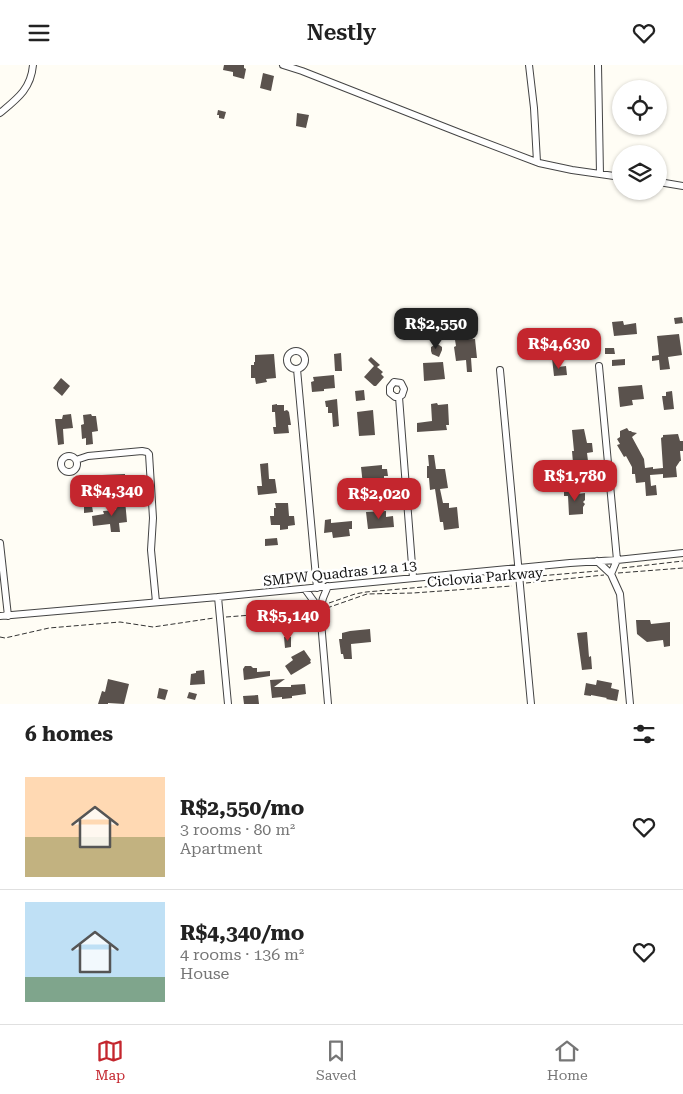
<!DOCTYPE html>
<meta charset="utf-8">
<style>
:root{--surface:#fff;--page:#f6f6f6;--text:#222;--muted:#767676;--line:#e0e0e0;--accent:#c4262e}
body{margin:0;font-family:"Roboto Serif",serif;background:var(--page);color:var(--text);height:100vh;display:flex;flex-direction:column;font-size:19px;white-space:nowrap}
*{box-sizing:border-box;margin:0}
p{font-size:16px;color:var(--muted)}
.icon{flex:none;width:28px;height:28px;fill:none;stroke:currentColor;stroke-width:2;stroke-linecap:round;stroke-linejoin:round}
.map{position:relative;height:639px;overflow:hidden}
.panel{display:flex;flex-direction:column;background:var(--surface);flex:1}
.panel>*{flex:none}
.buttons{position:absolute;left:612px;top:15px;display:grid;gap:10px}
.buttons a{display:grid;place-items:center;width:55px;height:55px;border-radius:50%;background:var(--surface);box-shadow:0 1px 4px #0004;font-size:25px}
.price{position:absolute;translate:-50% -42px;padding:0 11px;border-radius:10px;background:var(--accent);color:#fff;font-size:16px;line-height:32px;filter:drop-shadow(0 1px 2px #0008)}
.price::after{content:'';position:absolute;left:50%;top:30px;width:15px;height:11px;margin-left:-8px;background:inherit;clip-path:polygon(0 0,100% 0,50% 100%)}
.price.current{background:#222;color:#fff}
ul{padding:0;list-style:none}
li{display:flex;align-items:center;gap:15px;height:125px;padding:0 25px}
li+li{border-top:1px solid var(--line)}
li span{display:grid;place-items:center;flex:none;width:140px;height:100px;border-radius:0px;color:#555}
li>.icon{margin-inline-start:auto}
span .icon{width:60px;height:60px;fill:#fffc;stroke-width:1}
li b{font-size:21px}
h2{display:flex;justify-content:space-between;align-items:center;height:60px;padding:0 25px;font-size:21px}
header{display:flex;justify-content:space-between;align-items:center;height:65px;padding:0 25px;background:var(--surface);font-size:22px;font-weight:600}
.tabs{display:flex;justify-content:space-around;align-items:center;height:70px;border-top:1px solid var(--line);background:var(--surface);font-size:14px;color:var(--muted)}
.tabs a{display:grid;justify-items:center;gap:2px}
.tabs .current{color:var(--accent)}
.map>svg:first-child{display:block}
.building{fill:#5a524d}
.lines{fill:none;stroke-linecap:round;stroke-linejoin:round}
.minor-casing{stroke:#444;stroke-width:8}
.path{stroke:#333;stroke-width:1;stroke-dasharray:5 2.5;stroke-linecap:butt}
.minor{stroke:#fff;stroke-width:6}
.labels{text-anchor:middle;stroke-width:5;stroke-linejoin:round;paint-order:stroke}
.street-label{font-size:14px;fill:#111;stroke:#fff}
</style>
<header><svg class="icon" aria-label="menu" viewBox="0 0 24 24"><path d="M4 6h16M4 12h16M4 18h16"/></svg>Nestly<svg class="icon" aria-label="heart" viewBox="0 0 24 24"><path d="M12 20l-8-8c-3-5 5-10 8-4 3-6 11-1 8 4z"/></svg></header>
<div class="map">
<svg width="683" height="639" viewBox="0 0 683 639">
<rect width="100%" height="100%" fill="#fffdf5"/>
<!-- building -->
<path class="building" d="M224,0H244V3L246,4L244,14L233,11V7L223,5Z
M263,8L274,11L271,26L260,23Z
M218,45L226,47L224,54L219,53V50H217Z
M297,48L309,50L306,63L296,61Z
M682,252L683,258L675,259L674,253Z
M623,256L624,260L636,258L637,269L614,271L612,257Z
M569,264L570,279L550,281L549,268L557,267V265Z
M679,269L682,290L668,292L670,304L660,305L659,295L652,296V291L659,290L657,271Z
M475,274L477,293H471L472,307H467L466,295L456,296L454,282L456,281L455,275Z
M436,279L439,280L442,282V285L439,292L432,289L431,286V282Z
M605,283H614L615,289H605Z
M341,288L342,306H335L334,289Z
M274,289L276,313L266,314L267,317L256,319L255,313H251V300H254V297H255V290Z
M371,292L380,300L377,302L383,307L381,309L384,312L376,321H374L364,312L374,301L368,295Z
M552,293L558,302L566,301L567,310L554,311Z
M625,294V300L612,301V295Z
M443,297L445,314L424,316L423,298Z
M334,310L335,323L324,324V326L312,327L311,317L314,316L313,312Z
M61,313L70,321L62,331L53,323Z
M642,320L644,334L632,335L633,340L620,342L618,322Z
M364,325L365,335L356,336L355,326Z
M672,326L674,344L664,345L662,331H666V327Z
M337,334L339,361L333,362L332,348H328V342H326L325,336Z
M437,338L438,340L448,339L449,360H446L447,365L417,367V358L432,356L431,339Z
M277,339V340H284V346L287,345L289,347L291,360H288L289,368L274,369L273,362H276L275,347H272V340Z
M373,345L375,370L359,371L357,347Z
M71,349L73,363L63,364L64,379L58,380L55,354H62L63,350Z
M91,349L92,351H96L98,366L92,367L93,379L86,380V373L82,374L81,360L84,359L83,350Z
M627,363L629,366H631L632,367L637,368L632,372L644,394L645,403L653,402V404L663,403L661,373L663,372V370L678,369L680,376H683V386H680L681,396H680L676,402L677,412L663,413V409L650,410L651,421L656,420L657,430L646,431L645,417L636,418L635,409H632V402L626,391L624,392L617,380L620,379L617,374L620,372V366Z
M584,364L587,378H592L593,387L587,388L588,396L573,398L572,386H574L572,365Z
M428,390H434L436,404H445L448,423L440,424L443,438H449V443L457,442L459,463L444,465L443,457H440L435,424L430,425L429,413H427V401H429Z
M268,398L269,414H275L277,428L258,430L257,421H262L260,399Z
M382,400V404H387L388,411H384V417L363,420L361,402Z
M125,409V419L132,418V424L105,426V421H103L102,410Z
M577,425V429L585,428V435L583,437L585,439L583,442V449L569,450L568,431H564V426Z
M125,435L127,457L119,458L120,467H111L110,459L93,461L92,451L104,449L103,446L116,445L115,436Z
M275,438H288L289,451H294L295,460L288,461V464L280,465V460H271L270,451H274V443H276Z
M84,441H92L93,447L84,448Z
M386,446V452L393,451L394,462L368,464L366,447Z
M331,454V458L352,456V464H349L350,471L333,473L332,467L324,468L325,455Z
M277,473L278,480L265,481V474Z
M636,555H650L651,559L670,557V581L664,582L663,575L647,577L637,569Z
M370,564L371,577L351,579L352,594H344L343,589H341L339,574H342V568L350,566Z
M587,567L589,592L591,591L592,604L582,605L577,568Z
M284,572H291V582L285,583Z
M304,585L311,595L310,596L311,598L291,610L285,601L293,595L291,592Z
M245,601H251L253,603H257V607L270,606V611L244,615L243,604Z
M204,605L205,619L190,620L191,609L196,608V606Z
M108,614L129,619L124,639L108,638V639H98L102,626L105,627Z
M285,614L274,622H291V620L305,619L306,629L292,631V633L282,634V632L272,633L270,615Z
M597,615L612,618L611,623L619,625L617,636L606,634L607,633L591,630V631L584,630L586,618L596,620Z
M159,623L168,625L165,635L157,633Z
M189,627L197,629L195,635L187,633Z
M258,630L259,639H244L243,631Z"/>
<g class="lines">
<!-- minor casing -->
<g class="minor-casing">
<path id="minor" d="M283,0L302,6L460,68L539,98L572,105L621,112
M529,0L534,43L537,97
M598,0L600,109
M0,48C17,34 31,24 33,0
M659,117L683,121
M287 295a9 9 0 1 1 18 0a9 9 0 1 1-18 0Z
M599,301L617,495L611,509
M297,304L317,523
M500,305L531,639
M399,332H395L390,328V322L394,317L401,318L404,324L402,330L399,332L413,513
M61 399a8 8 0 1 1 16 0a8 8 0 1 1-16 0Z
M76,395L88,391L142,386L147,387L149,389L153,453L151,485L156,537
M0,478L8,551
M597,496L611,509L620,529L630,639
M305,524L320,545
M218,532L228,639
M0,551L218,532L570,498L617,495L683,488
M328,639L320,545L323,533L328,521"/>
</g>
<!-- path -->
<path class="path" d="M622,503L683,496
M618,508L683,503
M527,512L598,506
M526,518L604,510
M329,538L355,529L366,527L469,518L509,513L511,511
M327,543L367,529L413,528L512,521
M226,552L252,550L285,562L314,548
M0,572L5,573L49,563L120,557L153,562L214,553"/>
<!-- minor -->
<use href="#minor" class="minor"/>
</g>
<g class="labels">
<!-- street labels -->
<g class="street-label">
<text transform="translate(340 508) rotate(-6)" y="5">SMPW Quadras 12 a 13</text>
<text transform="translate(485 512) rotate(-5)" y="5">Ciclovia Parkway</text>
</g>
</g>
</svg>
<div class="buttons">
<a><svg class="icon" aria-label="locate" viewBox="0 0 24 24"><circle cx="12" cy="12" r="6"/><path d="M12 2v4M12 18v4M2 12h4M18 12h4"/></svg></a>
<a><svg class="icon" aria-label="layers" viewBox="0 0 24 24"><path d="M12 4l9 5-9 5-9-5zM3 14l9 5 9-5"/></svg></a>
</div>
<b class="price current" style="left:436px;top:285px">R$2,550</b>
<b class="price" style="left:559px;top:305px">R$4,630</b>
<b class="price" style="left:575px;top:437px">R$1,780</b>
<b class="price" style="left:112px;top:452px">R$4,340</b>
<b class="price" style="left:379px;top:455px">R$2,020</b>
<b class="price" style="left:288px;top:577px">R$5,140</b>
</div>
<section class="panel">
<h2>6 homes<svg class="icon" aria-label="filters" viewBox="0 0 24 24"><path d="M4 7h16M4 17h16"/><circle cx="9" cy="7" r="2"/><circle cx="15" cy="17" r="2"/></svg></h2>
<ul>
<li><span style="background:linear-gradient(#ffd9b3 60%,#c2b280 0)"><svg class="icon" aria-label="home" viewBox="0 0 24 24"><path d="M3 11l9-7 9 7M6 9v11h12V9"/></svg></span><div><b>R$2,550/mo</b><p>3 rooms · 80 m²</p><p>Apartment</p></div><svg class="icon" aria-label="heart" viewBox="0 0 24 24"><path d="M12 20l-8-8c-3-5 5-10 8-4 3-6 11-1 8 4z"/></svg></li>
<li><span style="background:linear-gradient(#bfe0f5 75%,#7fa58c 0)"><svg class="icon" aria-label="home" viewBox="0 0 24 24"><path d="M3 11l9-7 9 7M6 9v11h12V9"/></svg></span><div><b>R$4,340/mo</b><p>4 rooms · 136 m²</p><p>House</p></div><svg class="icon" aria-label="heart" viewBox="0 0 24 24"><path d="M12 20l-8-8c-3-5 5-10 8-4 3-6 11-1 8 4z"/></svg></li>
</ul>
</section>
<nav class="tabs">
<a class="current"><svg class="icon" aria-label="map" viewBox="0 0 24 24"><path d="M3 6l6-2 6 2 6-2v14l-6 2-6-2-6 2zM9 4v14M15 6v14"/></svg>Map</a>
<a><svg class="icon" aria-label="saved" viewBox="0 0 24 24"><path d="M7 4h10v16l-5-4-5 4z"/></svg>Saved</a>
<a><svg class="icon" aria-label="home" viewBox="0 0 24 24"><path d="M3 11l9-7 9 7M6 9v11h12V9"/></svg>Home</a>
</nav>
